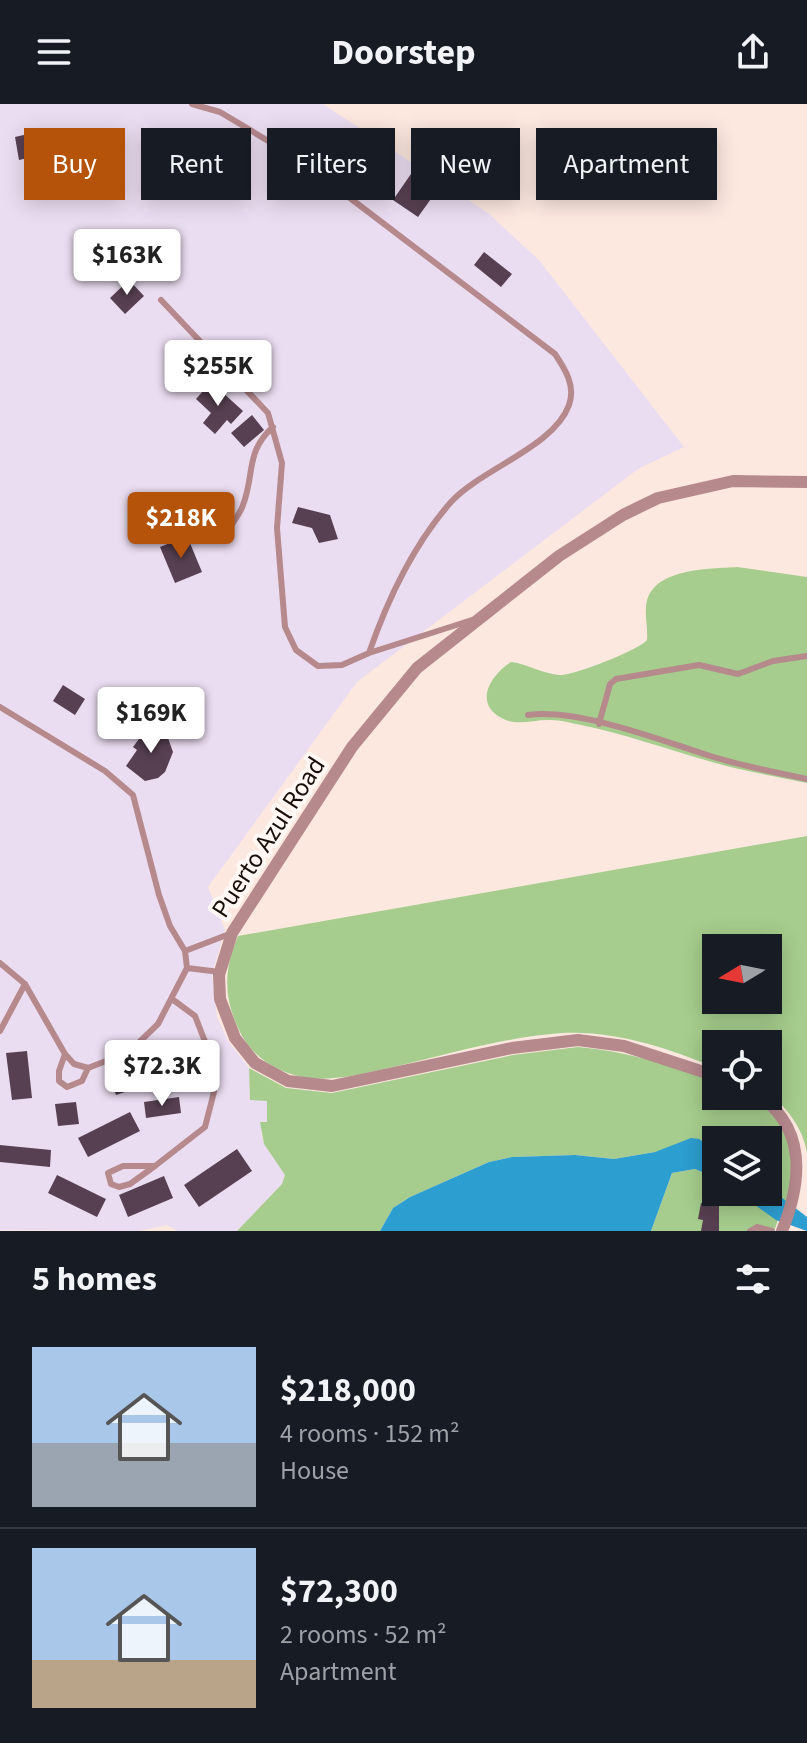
<!DOCTYPE html>
<meta charset="utf-8">
<style>
:root{--surface:#171b24;--page:#242831;--text:#f1f3f6;--muted:#9ea1a6;--line:#363941;--accent:#b45309}
body{margin:0;font-family:"Source Sans 3",sans-serif;background:var(--page);color:var(--text);height:100vh;display:flex;flex-direction:column;font-size:30px;white-space:nowrap}
*{box-sizing:border-box;margin:0}
p{font-size:26px;color:var(--muted)}
.icon{flex:none;width:44px;height:44px;fill:none;stroke:currentColor;stroke-width:2;stroke-linecap:round;stroke-linejoin:round}
.map{position:relative;height:1127px;overflow:hidden}
.sheet{display:flex;flex-direction:column;background:var(--surface);flex:1}
.sheet>*{flex:none}
.banner{position:absolute;left:24px;top:24px;width:760px;height:72px;display:flex;gap:16px}
.needle{width:52px;rotate:260deg}
.buttons{position:absolute;left:702px;top:830px;display:grid;gap:16px}
.buttons a{display:grid;place-items:center;width:80px;height:80px;border-radius:0px;background:var(--surface);box-shadow:0 4px 20px #0003;font-size:40px}
.price{position:absolute;translate:-50% -68px;padding:0 18px;border-radius:8px;background:#fff;color:#222;font-size:26px;line-height:52px;filter:drop-shadow(0 2px 4px #0008)}
.price::after{content:'';position:absolute;left:50%;top:48px;width:24px;height:18px;margin-left:-12px;background:inherit;clip-path:polygon(0 0,100% 0,50% 100%)}
.price.on{background:var(--accent);color:#fff}
ul{padding:0;list-style:none}
li{display:flex;align-items:center;gap:24px;height:200px;padding:0 32px}
li+li{border-top:2px solid var(--line)}
li span{display:grid;place-items:center;flex:none;width:224px;height:160px;border-radius:0px;color:#555}
li>.icon{margin-inline-start:auto}
span .icon{width:96px;height:96px;fill:#fffc;stroke-width:1}
li b{font-size:34px}
h2{display:flex;justify-content:space-between;align-items:center;height:96px;padding:0 32px;font-size:34px}
.tag{padding:0 28px;border-radius:0px;background:var(--surface);box-shadow:0 4px 20px #0003;font-size:28px;line-height:72px}
.tag.on{background:var(--accent);color:#fff}
header{display:flex;justify-content:space-between;align-items:center;height:104px;padding:0 32px;background:var(--surface);font-size:36px;font-weight:700}
.map>svg:first-child{display:block}
.commercial{fill:#ebddf1}
.green{fill:#a6cd8d;fill-rule:evenodd}
.water{fill:#2d9ed0}
.building{fill:#574051}
.lines{fill:none;stroke-linecap:round;stroke-linejoin:round}
.service{stroke:#b6898d;stroke-width:6}
.minor{stroke:#b6898d;stroke-width:12}
.labels{text-anchor:middle;stroke-width:8;stroke-linejoin:round;paint-order:stroke}
.street-label{font-size:26px;fill:#190e09;stroke:#fff8f5}
</style>
<header><svg class="icon" aria-label="menu" viewBox="0 0 24 24"><path d="M4 6h16M4 12h16M4 18h16"/></svg>Doorstep<svg class="icon" aria-label="share" viewBox="0 0 24 24"><path d="M12 15V3M7 8l5-5 5 5M5 13v7h14v-7"/></svg></header>
<div class="map">
<svg width="807" height="1127" viewBox="0 0 807 1127">
<rect width="100%" height="100%" fill="#fce8df"/>
<!-- commercial -->
<path class="commercial" d="M0,0H323L488,109L539,156L684,343L638,365L357,578L208,783L225,826L212,870L217,913L228,937L249,964L250,996H267V1018L261,1029L264,1040L285,1071L282,1080L237,1127H177L167,1121L139,1127L0,1126Z"/>
<!-- green -->
<path class="green" d="M737,463L807,473V679C773,672 738,666 705,656C664,644 624,630 581,621C571,619 561,616 551,616C532,615 516,624 498,612C474,596 493,569 511,558C528,560 543,570 560,571C573,572 641,545 647,536C648,525 645,514 646,504C648,463 711,465 737,463Z
M807,732V1049C803,1024 787,1004 768,988V940H716V964C669,944 614,926 562,929C504,933 446,951 389,964C364,969 337,977 311,974C280,971 252,954 239,926C223,893 224,865 238,832ZM716,844H768V896H716Z
M578,943C626,947 672,961 716,979V992C725,992 738,990 747,993C778,1004 797,1043 793,1075C792,1082 788,1091 785,1098L768,1083V1036H716V1046L707,1039L614,1055L575,1051L512,1053L489,1058L410,1093L393,1104L380,1127H237L282,1080L285,1071L264,1040L260,1018H267V997L250,996L249,964L286,984L332,989L513,951Z
M695,1065L716,1074V1088H737L778,1116L774,1127H651L672,1069Z"/>
<!-- water -->
<path class="water" d="M691,1034L699,1035L716,1046V1074L695,1065L672,1069L651,1127H380L393,1104L410,1093L489,1058L512,1053L575,1051L614,1055L655,1048Z
M768,1083L807,1113V1127L776,1116L737,1088H768Z"/>
<!-- building -->
<path class="building" d="M50,25L55,48L19,56L15,33Z
M413,67L438,85L418,113L393,96Z
M484,148L512,170L501,183L474,161Z
M129,176L144,192L125,210L110,194Z
M211,278L243,307L231,320L227,316L215,330L203,319L211,309L196,295Z
M252,311L264,326L244,343L231,329Z
M298,403L330,411L338,435L319,439L312,424L292,419Z
M187,432L202,468L175,479L160,443Z
M63,581L85,595L75,611L53,597Z
M151,619L168,634L173,648L165,668L158,674L145,677L126,662L137,646L133,643Z
M180,943L189,958L159,976L150,960Z
M27,947L32,994L12,996L6,949Z
M130,965L137,984L116,991L109,972Z
M179,993L181,1009L146,1014L144,998Z
M76,998L79,1020L58,1022L55,1000Z
M130,1008L140,1027L88,1053L78,1034Z
M0,1041L51,1046L50,1063L0,1058Z
M237,1045L252,1067L199,1103L184,1081Z
M57,1071L106,1095L97,1113L48,1089Z
M164,1072L173,1094L128,1113L119,1091Z
M701,1099L719,1102V1127H701L703,1116L698,1115Z"/>
<g class="lines">
<!-- service -->
<path class="service" d="M161,196L268,309L282,359L277,424L285,523L296,546L318,562L342,561L369,549C387,497 414,440 451,398C481,365 554,343 569,301C576,282 565,265 555,250L300,56L220,8L192,0
M226,429C231,420 240,411 243,401C255,370 245,348 273,323
M369,549L472,516
M0,603L105,667L133,691L159,791L170,822L185,847L187,864L158,920L129,948L88,964L74,960L65,950L25,880L0,859
M528,611C576,604 658,635 704,650C737,661 773,668 807,675
M599,620L610,580L616,575L699,561L738,570L773,557L807,552
M185,847L232,829
M187,864L220,868
M0,927L25,880
M65,950L59,967V977L67,983L82,977L88,964
M155,1062L130,1080L119,1083L111,1080L108,1069L123,1062H155L205,1023L214,988L211,953L195,912L172,895
M750,1127L757,1123L772,1127"/>
<!-- minor -->
<path class="minor" d="M716,972L624,942L578,936L512,944L332,982L288,977L255,959L235,934L220,895L219,871L232,829L352,643L417,564L559,452L623,411L658,394L733,377L807,378
M760,992C807,1026 802,1077 782,1127"/>
</g>
<g class="labels">
<!-- street labels -->
<g class="street-label">
<text transform="translate(268 733) rotate(-57)" y="9">Puerto Azul Road</text>
</g>
</g>
</svg>
<div class="buttons">
<a><svg class="needle" viewBox="-14 -14 28 28"><path d="M0-13l5 13h-10z" fill="#e53935"/><path d="M0 13l5-13h-10z" fill="#9ea1a6"/></svg></a>
<a><svg class="icon" aria-label="locate" viewBox="0 0 24 24"><circle cx="12" cy="12" r="6"/><path d="M12 2v4M12 18v4M2 12h4M18 12h4"/></svg></a>
<a><svg class="icon" aria-label="layers" viewBox="0 0 24 24"><path d="M12 4l9 5-9 5-9-5zM3 14l9 5 9-5"/></svg></a>
</div>
<b class="price" style="left:127px;top:193px">$163K</b>
<b class="price" style="left:218px;top:304px">$255K</b>
<b class="price on" style="left:181px;top:456px">$218K</b>
<b class="price" style="left:151px;top:651px">$169K</b>
<b class="price" style="left:162px;top:1004px">$72.3K</b>
<div class="banner">
<a class="tag on">Buy</a>
<a class="tag">Rent</a>
<a class="tag">Filters</a>
<a class="tag">New</a>
<a class="tag">Apartment</a>
</div>
</div>
<section class="sheet">
<h2>5 homes<svg class="icon" aria-label="filters" viewBox="0 0 24 24"><path d="M4 7h16M4 17h16"/><circle cx="9" cy="7" r="2"/><circle cx="15" cy="17" r="2"/></svg></h2>
<ul>
<li><span style="background:linear-gradient(#a9c7e8 60%,#9aa5b1 0)"><svg class="icon" aria-label="home" viewBox="0 0 24 24"><path d="M3 11l9-7 9 7M6 9v11h12V9"/></svg></span><div><b>$218,000</b><p>4 rooms · 152 m²</p><p>House</p></div></li>
<li><span style="background:linear-gradient(#a9c7e8 70%,#b9a48a 0)"><svg class="icon" aria-label="home" viewBox="0 0 24 24"><path d="M3 11l9-7 9 7M6 9v11h12V9"/></svg></span><div><b>$72,300</b><p>2 rooms · 52 m²</p><p>Apartment</p></div></li>
</ul>
</section>
